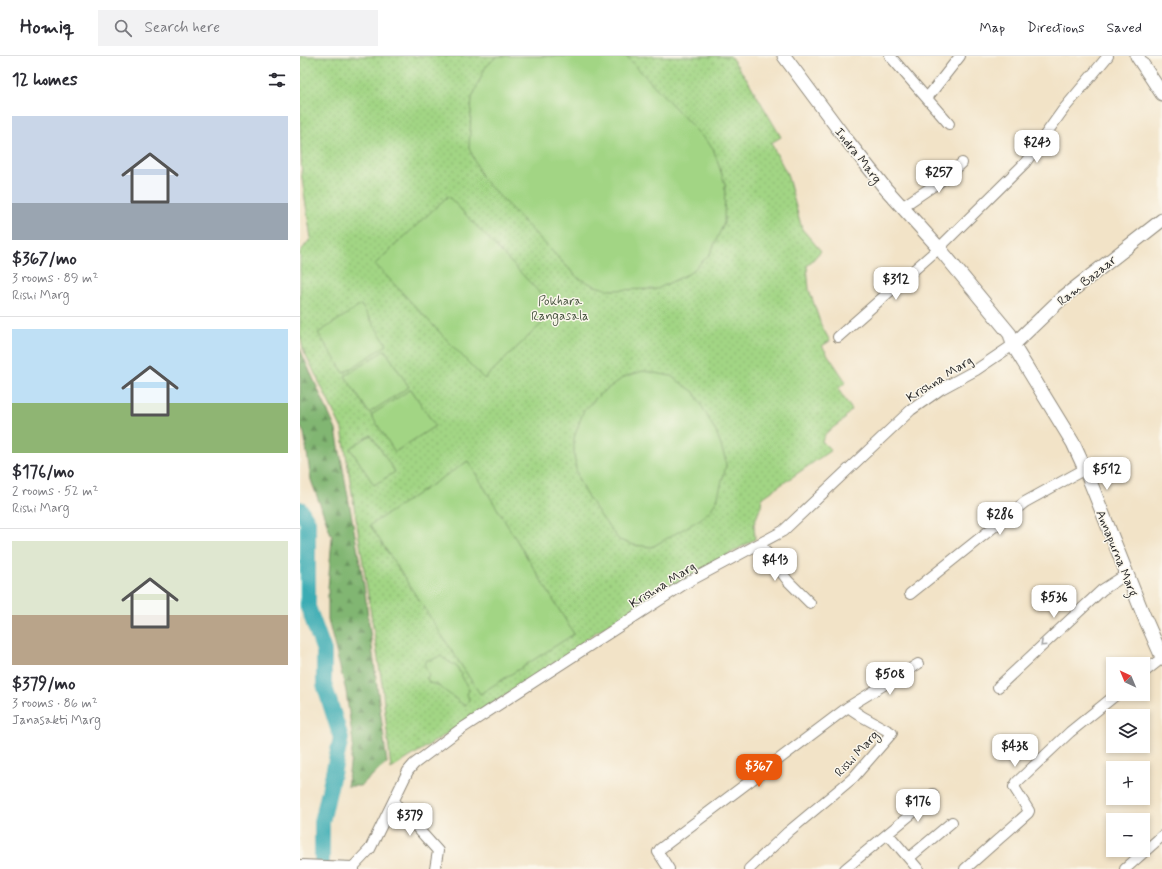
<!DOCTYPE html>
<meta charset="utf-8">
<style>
:root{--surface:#fff;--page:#f2f2f3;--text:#2b2b33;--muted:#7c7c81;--line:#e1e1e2;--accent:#ea580c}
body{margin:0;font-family:Mynerve,sans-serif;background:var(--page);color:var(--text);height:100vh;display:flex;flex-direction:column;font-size:15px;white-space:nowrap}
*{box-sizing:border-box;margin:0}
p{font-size:13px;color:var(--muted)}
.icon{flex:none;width:22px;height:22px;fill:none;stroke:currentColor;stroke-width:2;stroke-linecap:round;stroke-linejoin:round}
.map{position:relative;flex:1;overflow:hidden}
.side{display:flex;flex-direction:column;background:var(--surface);width:300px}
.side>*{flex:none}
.needle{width:26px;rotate:316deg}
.controls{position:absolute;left:806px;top:601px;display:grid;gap:8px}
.controls a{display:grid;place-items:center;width:44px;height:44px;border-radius:0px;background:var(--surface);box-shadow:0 2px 6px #0003;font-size:20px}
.price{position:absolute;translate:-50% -34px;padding:0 9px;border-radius:8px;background:#fff;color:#222;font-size:13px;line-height:26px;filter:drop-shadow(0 1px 2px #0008)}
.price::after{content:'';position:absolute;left:50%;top:24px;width:12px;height:9px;margin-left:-6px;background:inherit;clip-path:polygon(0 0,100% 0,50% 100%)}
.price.selected{background:var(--accent);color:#fff}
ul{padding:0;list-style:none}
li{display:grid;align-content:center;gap:8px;height:212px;padding:0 12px}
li+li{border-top:1px solid var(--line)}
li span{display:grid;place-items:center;height:124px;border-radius:0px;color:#555}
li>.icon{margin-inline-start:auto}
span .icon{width:72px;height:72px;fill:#fffc;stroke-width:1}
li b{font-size:17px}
h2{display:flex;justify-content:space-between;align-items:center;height:48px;padding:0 12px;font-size:17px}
header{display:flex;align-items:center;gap:24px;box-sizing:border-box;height:56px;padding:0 20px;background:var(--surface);border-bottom:1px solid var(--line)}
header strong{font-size:19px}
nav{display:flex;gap:22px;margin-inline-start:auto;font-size:14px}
.search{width:280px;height:36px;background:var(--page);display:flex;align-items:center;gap:10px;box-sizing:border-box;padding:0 14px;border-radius:0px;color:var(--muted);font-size:15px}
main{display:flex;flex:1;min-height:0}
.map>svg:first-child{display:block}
.forest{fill:url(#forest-firs);stroke:#56704e}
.park{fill:url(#park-dots);stroke:#668058}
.pitch{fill:#a2d584;stroke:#668058}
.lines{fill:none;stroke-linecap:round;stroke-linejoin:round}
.river{stroke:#3aacb3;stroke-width:16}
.minor-casing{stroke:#8e8779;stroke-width:12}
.major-casing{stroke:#8e8779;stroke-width:15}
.minor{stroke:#fff;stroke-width:10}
.major{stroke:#fff;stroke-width:13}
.oneway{stroke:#a0a0a0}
.labels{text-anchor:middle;stroke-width:3;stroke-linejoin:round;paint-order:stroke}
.street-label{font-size:13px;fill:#2b2b2b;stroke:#fbf7ec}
.park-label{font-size:13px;fill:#495641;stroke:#fbf7ec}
</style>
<header>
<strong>Homiq</strong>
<div class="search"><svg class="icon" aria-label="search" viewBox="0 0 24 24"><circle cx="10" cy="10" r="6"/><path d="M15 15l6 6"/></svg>Search here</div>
<nav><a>Map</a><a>Directions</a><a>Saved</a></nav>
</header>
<main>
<section class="side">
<h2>12 homes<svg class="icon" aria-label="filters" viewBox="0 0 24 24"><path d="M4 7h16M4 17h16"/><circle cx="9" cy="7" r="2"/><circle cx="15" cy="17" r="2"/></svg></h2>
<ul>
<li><span style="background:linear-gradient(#c9d6e8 70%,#9aa5b1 0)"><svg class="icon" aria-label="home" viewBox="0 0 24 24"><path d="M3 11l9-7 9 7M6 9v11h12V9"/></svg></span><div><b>$367/mo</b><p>3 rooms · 89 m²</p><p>Rishi Marg</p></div></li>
<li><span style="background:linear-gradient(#bfe0f5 60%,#8fb573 0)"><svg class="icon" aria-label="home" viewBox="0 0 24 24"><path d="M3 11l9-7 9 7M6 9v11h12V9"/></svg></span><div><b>$176/mo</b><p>2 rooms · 52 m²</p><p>Rishi Marg</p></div></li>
<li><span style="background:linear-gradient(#dfe7d0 60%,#b9a48a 0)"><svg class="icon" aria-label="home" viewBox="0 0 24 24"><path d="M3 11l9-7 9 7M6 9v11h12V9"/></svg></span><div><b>$379/mo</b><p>3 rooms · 86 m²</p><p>Janasakti Marg</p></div></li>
</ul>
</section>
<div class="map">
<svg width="862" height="813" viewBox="0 0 862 813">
<defs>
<pattern id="forest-firs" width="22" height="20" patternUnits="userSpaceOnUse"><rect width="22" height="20" fill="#81b672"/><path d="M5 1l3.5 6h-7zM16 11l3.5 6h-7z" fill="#6a945e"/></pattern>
<pattern id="park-dots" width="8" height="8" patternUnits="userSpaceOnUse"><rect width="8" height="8" fill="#a2d584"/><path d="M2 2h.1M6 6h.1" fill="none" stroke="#8cb772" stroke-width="1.8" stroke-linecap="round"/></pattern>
</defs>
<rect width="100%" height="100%" fill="#fbf7ec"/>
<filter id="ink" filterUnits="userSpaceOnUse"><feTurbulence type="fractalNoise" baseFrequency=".025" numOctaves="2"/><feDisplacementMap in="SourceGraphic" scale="8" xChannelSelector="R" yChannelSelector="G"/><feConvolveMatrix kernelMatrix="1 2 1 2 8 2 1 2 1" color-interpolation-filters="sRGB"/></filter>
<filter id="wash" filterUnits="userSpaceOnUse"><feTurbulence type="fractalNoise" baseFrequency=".012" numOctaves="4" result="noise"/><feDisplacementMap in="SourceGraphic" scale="16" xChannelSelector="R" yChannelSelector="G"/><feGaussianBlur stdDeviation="0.9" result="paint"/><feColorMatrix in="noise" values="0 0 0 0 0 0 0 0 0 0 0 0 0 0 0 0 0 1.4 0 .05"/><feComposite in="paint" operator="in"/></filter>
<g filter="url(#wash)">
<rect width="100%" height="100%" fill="#f2e3c7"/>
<!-- forest -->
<path class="forest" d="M0,293L36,374L64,529L87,707L60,730H47L53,687L46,635L28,564V532L32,481L11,424L4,377L0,370Z"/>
<!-- park -->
<path class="park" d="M0,0H430L447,23L481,81L471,87L487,118L502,173L521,195L507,210L509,233L521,269L530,285L522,290L546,326L538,333L552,354L545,361L546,362L526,377L522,385L531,394L462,442L461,450L454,468L455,483L293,578L268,598L148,677L91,713L82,628L42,373L3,293L0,277V196L11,182L2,123L0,75Z"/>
<!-- pitch -->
<path class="pitch" d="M197,0H326L413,92L425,128L424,167L410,198L390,217L357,233L310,234L295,230L278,222L182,122L169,91L172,42L185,12Z
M148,140L256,254L184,323L75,208Z
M61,249L87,289L44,317L18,277Z
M85,294L109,331L69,357L45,320Z
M343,315L371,320L394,336L417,378L425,402L426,410L417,444L410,455L399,464L352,491L334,489L319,484L303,463L285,437L278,422L276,413L274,397V382L283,356L300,338L324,321Z
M111,333L135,370L95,396L71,359Z
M71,379L95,416L74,429L50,392Z
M168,405L274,578L180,638L70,469Z
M140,600L157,611L169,634L167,638L169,644L165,650L136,628L129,627L127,622L129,619C127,614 122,609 126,604H131Z"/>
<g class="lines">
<!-- river -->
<path class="river" d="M0,453L8,466V551L24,595V628L41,682L22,766V813"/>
</g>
</g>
<g filter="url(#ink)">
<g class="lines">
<!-- minor casing -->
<g class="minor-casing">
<path id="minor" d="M590,0L649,68
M627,42L660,0
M602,151L648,120L662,107
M538,281L639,192L725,107L763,54L808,0
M460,488L488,525L510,547
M610,538L725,446L785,413
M843,617L862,602
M698,631L802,534L827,518
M94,746L138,795L135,813
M588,778L618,813
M609,802L652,766
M0,809L53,811
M54,813L53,811L70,793L108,715L114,708L158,675L386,527L483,475L611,354L641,333L676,314L713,289
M369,813L358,796L360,793L548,651L618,608
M449,813L488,776L553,722L592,677L563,661L548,651
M545,813L609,760L633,738
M665,813L728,757L729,755L714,731L717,726L770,676L817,638
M825,813L862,780"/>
</g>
<!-- major casing -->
<g class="major-casing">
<path id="major" d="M484,0L542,78L585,132L639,192L710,278L713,289L773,387L785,413L843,558L862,601
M837,0L862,38
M713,289L761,243L862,164"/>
</g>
<!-- minor -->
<use href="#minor" class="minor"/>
<!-- major -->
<use href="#major" class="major"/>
</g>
<!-- one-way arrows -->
<defs><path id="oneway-chevron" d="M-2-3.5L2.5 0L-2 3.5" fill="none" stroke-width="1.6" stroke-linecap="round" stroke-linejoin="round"/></defs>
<use class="oneway" href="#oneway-chevron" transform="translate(743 588) rotate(137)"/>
</g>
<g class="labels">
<!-- street labels -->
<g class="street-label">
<text transform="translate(559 99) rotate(52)" y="5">Indra Marg</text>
<text transform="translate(786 224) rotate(-39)" y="5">Ram Bazaar</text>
<text transform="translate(639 322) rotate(-32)" y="5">Krishna Marg</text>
<text transform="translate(818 497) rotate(68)" y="5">Annapurna Marg</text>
<text transform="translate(362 528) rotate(-32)" y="5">Krishna Marg</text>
<text transform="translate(556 697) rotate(-47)" y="5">Rishi Marg</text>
</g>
<!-- park labels -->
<g class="park-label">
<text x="260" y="249">Pokhara<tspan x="260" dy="15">Rangasala</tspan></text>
</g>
</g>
</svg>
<div class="controls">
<a><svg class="needle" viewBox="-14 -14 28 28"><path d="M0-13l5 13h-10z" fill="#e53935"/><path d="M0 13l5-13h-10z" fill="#7c7c81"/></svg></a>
<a><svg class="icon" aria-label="layers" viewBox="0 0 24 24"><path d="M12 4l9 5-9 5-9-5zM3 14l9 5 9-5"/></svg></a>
<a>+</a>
<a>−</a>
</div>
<b class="price" style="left:737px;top:108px">$243</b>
<b class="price" style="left:639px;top:138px">$257</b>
<b class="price" style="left:596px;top:245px">$312</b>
<b class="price" style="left:807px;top:435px">$512</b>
<b class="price" style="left:700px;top:480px">$286</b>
<b class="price" style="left:475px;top:526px">$413</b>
<b class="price" style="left:754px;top:563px">$536</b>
<b class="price" style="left:590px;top:640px">$508</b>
<b class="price" style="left:715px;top:712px">$438</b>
<b class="price selected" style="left:459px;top:732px">$367</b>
<b class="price" style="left:618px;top:767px">$176</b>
<b class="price" style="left:110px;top:781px">$379</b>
</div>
</main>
